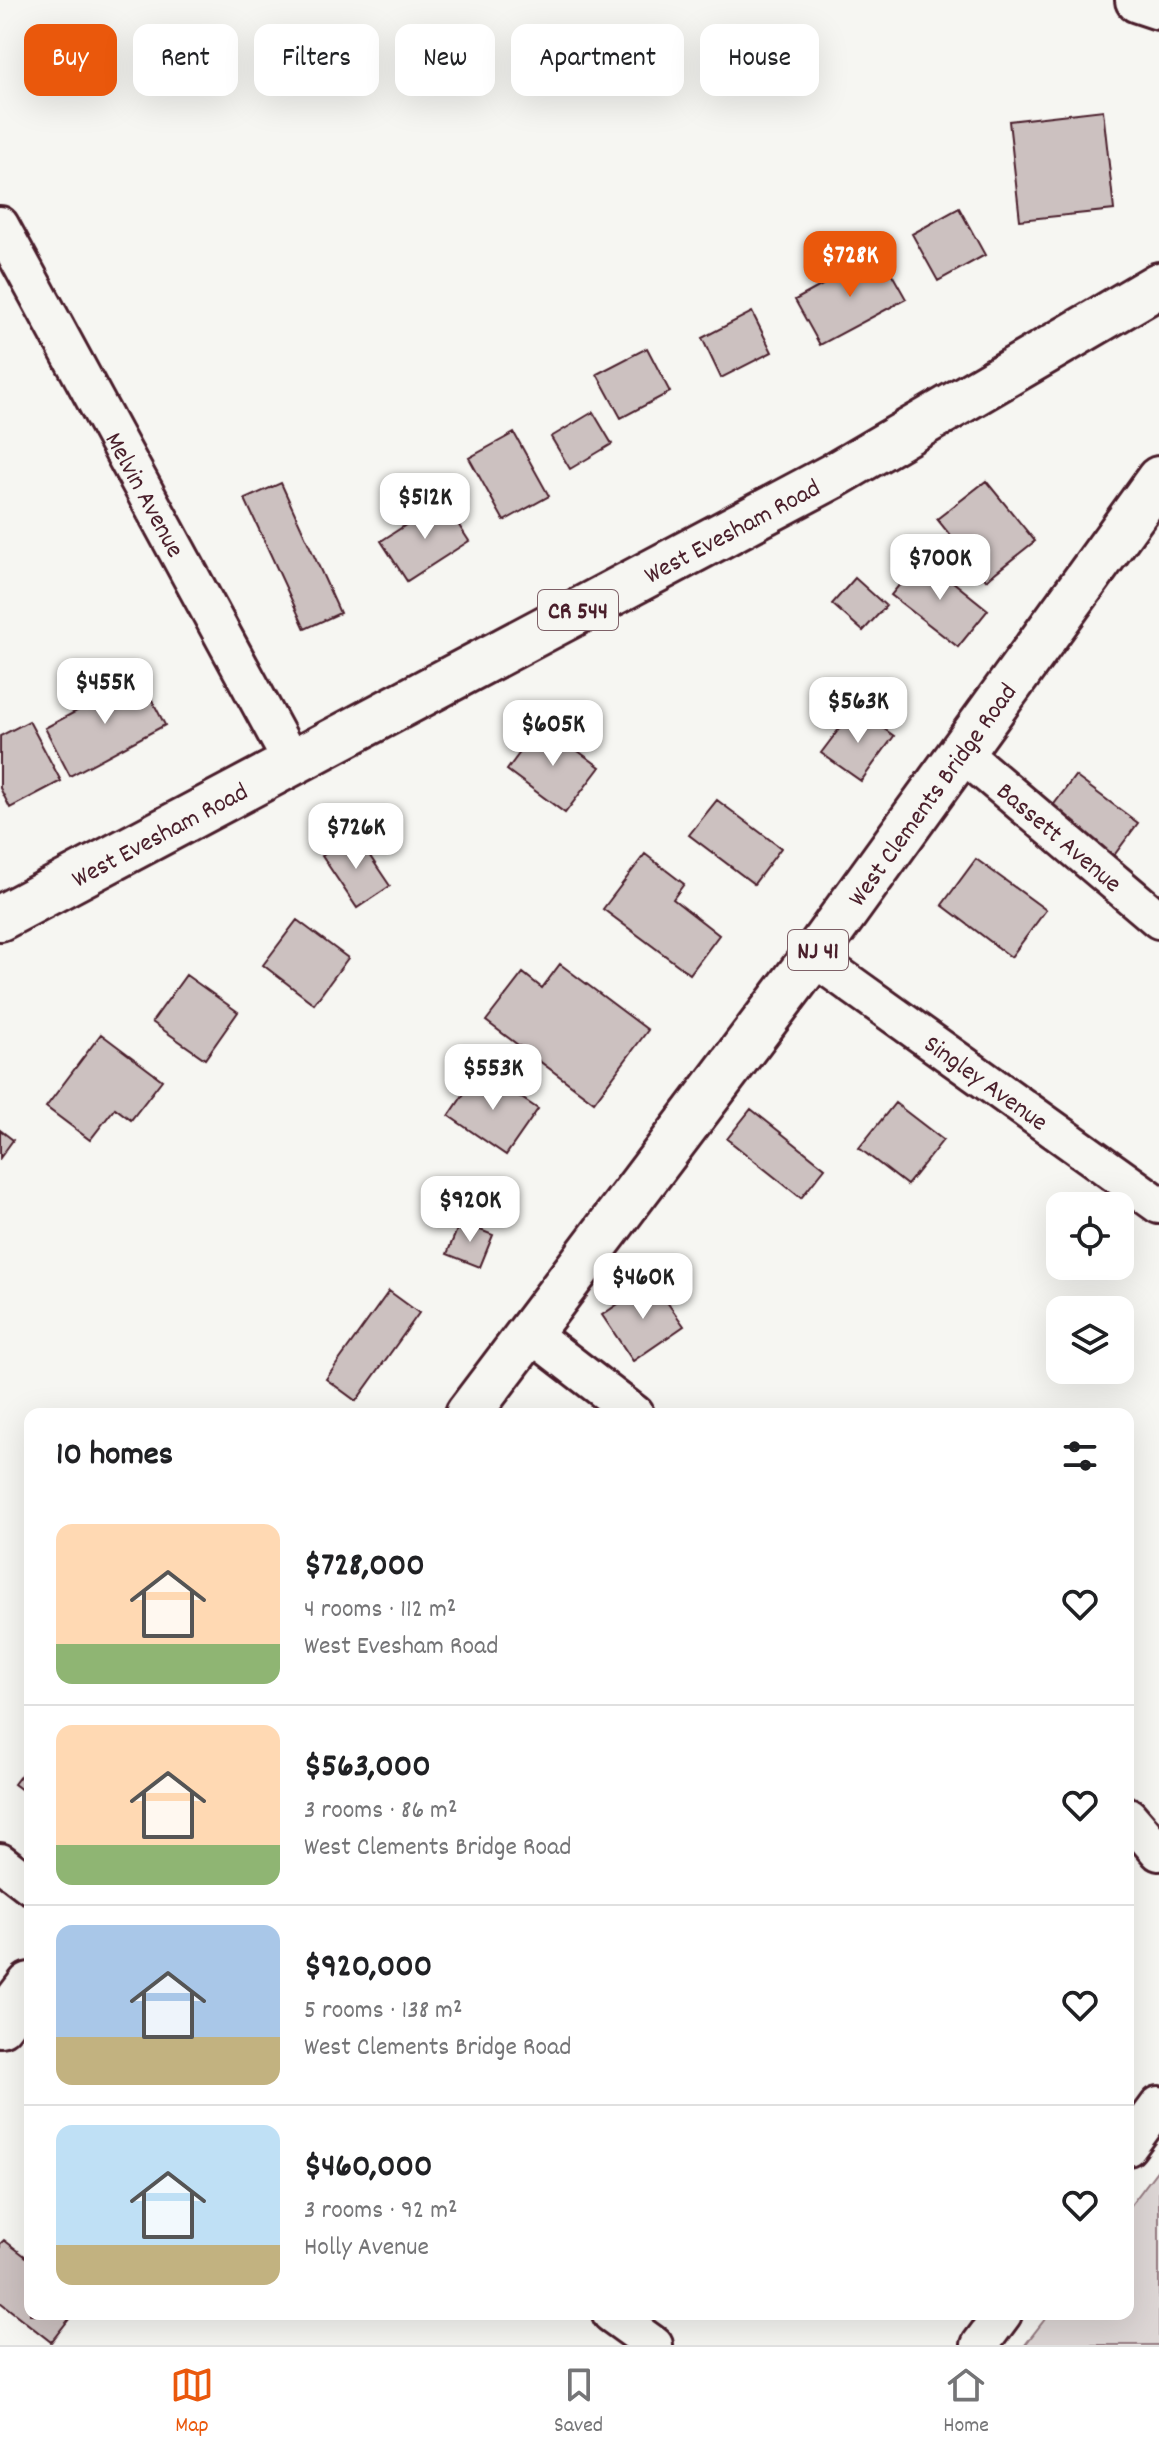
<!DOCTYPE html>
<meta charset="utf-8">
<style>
:root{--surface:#fff;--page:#f6f6f6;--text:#202124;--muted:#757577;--line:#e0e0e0;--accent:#ea580c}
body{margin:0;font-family:Dekko,sans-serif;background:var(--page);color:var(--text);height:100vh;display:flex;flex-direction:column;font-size:30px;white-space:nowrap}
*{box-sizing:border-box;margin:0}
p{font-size:26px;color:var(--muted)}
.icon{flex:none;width:44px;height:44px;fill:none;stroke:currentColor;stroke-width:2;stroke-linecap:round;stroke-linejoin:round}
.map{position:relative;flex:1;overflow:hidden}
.sheet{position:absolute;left:24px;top:1408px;width:1110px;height:912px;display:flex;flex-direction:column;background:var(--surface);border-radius:16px;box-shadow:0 8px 32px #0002}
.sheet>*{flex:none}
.guide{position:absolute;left:24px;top:24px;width:1112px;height:72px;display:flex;gap:16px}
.controls{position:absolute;left:1046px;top:1192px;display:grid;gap:16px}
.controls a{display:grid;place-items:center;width:88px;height:88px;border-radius:16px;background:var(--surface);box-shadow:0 8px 32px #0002;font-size:40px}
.price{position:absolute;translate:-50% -68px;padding:0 18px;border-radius:16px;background:#fff;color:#222;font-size:26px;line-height:52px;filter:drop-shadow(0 2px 4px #0008)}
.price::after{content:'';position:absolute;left:50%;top:48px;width:24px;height:18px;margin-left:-12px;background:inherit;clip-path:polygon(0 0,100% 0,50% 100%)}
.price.selected{background:var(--accent);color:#fff}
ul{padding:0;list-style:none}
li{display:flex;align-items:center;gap:24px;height:200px;padding:0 32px}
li+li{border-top:2px solid var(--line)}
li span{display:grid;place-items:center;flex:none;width:224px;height:160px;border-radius:16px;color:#555}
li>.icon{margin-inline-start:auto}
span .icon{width:96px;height:96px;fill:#fffc;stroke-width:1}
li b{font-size:34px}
h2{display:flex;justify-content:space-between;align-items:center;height:96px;padding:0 32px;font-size:34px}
.chip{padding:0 28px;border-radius:16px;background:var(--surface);box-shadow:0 8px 32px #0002;font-size:28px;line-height:72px}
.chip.selected{background:var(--accent);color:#fff}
.tabs{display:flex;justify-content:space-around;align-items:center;height:112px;border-top:2px solid var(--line);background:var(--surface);font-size:22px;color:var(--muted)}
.tabs a{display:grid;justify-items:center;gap:4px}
.tabs .selected{color:var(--accent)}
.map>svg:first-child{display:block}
.green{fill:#ddd6d5;stroke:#947a80;stroke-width:2}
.building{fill:#ccc1c0;stroke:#4a1f2b;stroke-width:2}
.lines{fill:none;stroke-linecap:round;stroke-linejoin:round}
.minor-casing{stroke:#4a1f2b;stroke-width:42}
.tertiary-casing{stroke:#4a1f2b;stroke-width:50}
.primary-casing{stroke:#4a1f2b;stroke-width:50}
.minor{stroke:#f6f6f2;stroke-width:36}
.tertiary{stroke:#f6f6f2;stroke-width:44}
.primary{stroke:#f6f6f2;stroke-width:44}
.labels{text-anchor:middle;stroke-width:6;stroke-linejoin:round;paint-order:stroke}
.shield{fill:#f6f6f2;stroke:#7e6067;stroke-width:2}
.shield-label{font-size:24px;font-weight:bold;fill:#4a1f2b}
.street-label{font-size:26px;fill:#4a1f2b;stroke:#f6f6f2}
</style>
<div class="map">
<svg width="1159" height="2345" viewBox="0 0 1159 2345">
<rect width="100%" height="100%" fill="#f6f6f2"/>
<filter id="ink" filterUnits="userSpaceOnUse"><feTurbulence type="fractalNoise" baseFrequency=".0125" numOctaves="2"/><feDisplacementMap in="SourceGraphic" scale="16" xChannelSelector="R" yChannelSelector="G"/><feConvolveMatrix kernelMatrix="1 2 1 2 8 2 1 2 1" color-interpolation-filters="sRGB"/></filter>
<g filter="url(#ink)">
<!-- green -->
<path class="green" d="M1159,2168V2345H1025L1049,2314H1128V2209Z"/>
<!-- building -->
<path class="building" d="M1103,110L1114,210L1020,220L1009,121Z
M959,208L985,255L938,281L912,234Z
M880,253L906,299L820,345L795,300Z
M752,312L772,352L721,378L702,338Z
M647,348L670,392L621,418L597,374Z
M593,412L612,444L570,469L551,437Z
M514,433L549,496L504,521L469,458Z
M986,481L1035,541L986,580L937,519Z
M281,483L340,613L305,629L245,499Z
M443,501L469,541L407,581L381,541Z
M922,557L988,610L958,647L891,595Z
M855,578L886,606L863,631L832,604Z
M140,677L165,725L70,776L45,728Z
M855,708L894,736L861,781L821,753Z
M29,721L61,781L10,808L0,788V736Z
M541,724L600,767L565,813L507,770Z
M1075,776L1138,823L1112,858L1049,811Z
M717,800L781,848L754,884L689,835Z
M355,834L390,886L357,908L322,856Z
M645,854L684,884L673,899L719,935L690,974L603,909Z
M976,859L1046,910L1011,957L942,905Z
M297,920L348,958L314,1004L263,965Z
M560,964L648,1030L594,1102L486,1021L523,973L542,988Z
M186,975L238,1012L205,1059L152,1022Z
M101,1034L162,1080L131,1120L115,1108L90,1140L46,1107Z
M480,1070L538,1109L506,1155L449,1116Z
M895,1103L943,1140L907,1185L859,1148Z
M751,1109L825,1168L801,1198L727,1139Z
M0,1130L13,1140L0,1158Z
M460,1222L493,1235L480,1267L447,1254Z
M652,1281L684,1326L633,1361L602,1315Z
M389,1291L419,1313L356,1401L326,1379Z
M30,1763V1796L14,1784Z
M4,2240L30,2260V2314H73L51,2342L0,2302V2244Z"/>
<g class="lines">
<!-- minor casing -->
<g class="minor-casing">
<g id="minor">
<path id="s1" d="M0,225L291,761"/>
<path id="s2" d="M961,752L1159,920"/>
<path id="s3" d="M813,957L1159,1205"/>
<path d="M530,1333L635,1414"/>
<path d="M1128,1816L1159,1852"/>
<path d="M0,1862L30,1885"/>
<path d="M1128,2147L1159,2105"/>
<path d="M611,2314L654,2345"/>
<path d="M980,2345L1003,2314"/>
</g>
</g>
<!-- tertiary casing -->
<g class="tertiary-casing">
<path id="tertiary" d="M1138,0L1159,7"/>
</g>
<!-- primary casing -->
<g class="primary-casing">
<g id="primary">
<path id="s4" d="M0,918L833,476L1159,285"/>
<path id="s5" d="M468,1414L813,957L1159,479"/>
<path d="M0,2024L30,1985"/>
</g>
</g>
<!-- minor -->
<use href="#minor" class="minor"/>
<!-- tertiary -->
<use href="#tertiary" class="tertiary"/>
<!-- primary -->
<use href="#primary" class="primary"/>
</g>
</g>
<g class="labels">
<!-- shield labels -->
<g class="shield">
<rect x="538" y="590" width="80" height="40" rx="6"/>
<rect x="788" y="930" width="60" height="40" rx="6"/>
</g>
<g class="shield-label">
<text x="578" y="618">CR 544</text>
<text x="818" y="958">NJ 41</text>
</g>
<!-- street labels -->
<g class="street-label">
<text dy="9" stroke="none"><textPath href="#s1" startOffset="306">Melvin Avenue</textPath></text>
<text dy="9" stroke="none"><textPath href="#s4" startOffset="828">West Evesham Road</textPath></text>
<text dy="9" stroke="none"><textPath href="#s5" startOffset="774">West Clements Bridge Road</textPath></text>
<text dy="9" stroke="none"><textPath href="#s4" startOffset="180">West Evesham Road</textPath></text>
<text dy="9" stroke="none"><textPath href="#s2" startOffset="130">Bassett Avenue</textPath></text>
<text dy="9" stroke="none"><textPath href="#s3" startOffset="214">Singley Avenue</textPath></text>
</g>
</g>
</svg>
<div class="controls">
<a><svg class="icon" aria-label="locate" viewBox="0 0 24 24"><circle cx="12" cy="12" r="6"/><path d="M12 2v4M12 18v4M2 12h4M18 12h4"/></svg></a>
<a><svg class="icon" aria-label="layers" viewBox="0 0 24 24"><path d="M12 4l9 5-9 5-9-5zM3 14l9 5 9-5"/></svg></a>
</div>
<b class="price selected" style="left:850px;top:299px">$728K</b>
<b class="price" style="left:425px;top:541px">$512K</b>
<b class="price" style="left:940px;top:602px">$700K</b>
<b class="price" style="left:105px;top:726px">$455K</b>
<b class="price" style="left:858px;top:745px">$563K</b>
<b class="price" style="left:553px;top:768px">$605K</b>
<b class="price" style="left:356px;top:871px">$726K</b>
<b class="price" style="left:493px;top:1112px">$553K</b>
<b class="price" style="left:470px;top:1244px">$920K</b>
<b class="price" style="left:643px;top:1321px">$460K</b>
<div class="guide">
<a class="chip selected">Buy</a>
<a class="chip">Rent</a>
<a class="chip">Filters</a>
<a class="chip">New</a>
<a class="chip">Apartment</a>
<a class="chip">House</a>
</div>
<section class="sheet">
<h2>10 homes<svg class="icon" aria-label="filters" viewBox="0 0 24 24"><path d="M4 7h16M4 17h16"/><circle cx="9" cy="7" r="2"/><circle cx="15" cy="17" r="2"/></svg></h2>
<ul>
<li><span style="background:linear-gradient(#ffd9b3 75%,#8fb573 0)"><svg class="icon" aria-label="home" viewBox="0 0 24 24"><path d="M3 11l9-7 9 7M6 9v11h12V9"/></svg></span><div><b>$728,000</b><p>4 rooms · 112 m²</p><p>West Evesham Road</p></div><svg class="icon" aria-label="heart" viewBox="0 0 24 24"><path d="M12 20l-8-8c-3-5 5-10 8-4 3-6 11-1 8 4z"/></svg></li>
<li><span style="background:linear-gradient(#ffd9b3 75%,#8fb573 0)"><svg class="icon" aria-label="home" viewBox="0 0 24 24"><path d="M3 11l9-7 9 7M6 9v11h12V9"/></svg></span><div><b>$563,000</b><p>3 rooms · 86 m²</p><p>West Clements Bridge Road</p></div><svg class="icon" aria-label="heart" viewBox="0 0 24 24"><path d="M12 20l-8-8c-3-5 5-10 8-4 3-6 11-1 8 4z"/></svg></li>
<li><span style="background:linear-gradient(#a9c7e8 70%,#c2b280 0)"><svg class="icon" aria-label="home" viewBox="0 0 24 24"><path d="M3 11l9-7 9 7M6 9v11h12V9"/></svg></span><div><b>$920,000</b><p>5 rooms · 138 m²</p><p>West Clements Bridge Road</p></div><svg class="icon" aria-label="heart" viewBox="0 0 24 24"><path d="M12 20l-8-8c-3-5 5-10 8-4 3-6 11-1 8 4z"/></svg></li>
<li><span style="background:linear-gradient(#bfe0f5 75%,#c2b280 0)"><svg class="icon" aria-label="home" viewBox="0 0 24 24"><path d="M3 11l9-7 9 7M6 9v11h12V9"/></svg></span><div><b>$460,000</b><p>3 rooms · 92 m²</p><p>Holly Avenue</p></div><svg class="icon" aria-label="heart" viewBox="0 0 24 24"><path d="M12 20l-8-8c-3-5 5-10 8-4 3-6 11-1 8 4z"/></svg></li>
</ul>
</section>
</div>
<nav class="tabs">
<a class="selected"><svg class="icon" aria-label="map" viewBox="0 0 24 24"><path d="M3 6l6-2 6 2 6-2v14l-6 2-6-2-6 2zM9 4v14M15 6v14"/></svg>Map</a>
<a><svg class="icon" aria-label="saved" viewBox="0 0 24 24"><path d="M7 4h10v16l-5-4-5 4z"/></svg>Saved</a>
<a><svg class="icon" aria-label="home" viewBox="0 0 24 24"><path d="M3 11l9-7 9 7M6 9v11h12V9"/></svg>Home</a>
</nav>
